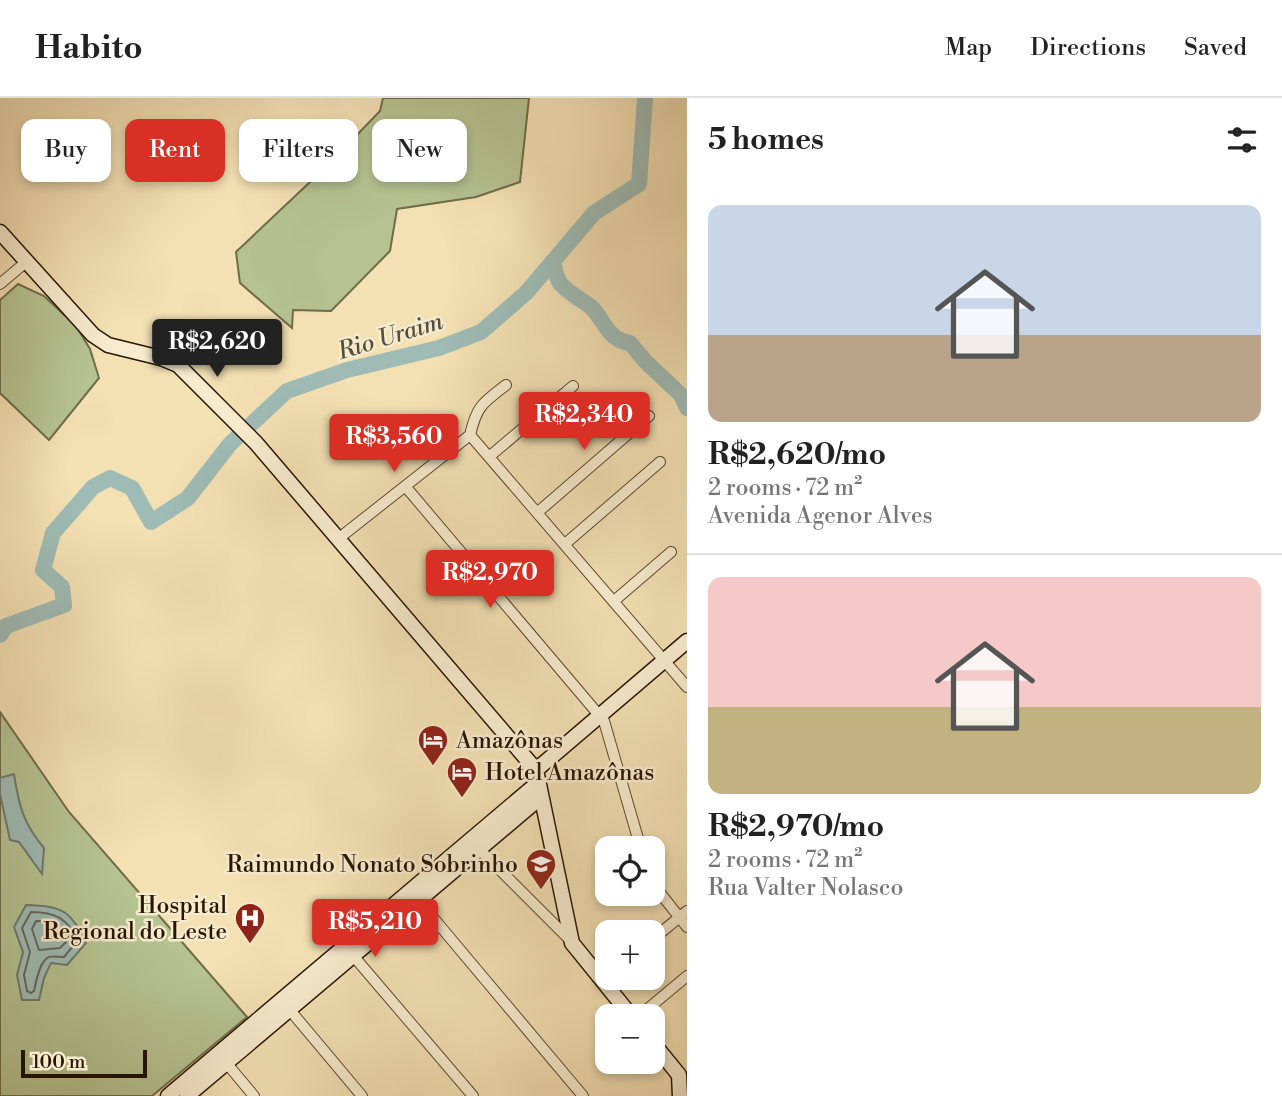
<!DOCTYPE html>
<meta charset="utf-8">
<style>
:root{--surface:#fff;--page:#f6f6f6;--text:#222;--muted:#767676;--line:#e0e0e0;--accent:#d93025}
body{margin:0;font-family:"Libre Bodoni",serif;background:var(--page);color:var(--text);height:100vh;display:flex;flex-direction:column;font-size:26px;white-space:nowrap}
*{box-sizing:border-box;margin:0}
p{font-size:23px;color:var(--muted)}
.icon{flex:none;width:38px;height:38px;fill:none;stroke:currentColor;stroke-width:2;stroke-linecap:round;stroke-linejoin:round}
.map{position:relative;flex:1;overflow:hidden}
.side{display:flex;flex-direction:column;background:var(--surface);width:595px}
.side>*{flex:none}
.guide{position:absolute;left:21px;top:21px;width:560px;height:63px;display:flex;gap:14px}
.controls{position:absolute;left:595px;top:738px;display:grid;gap:14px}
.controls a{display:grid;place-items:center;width:70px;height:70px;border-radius:14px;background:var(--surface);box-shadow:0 4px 10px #0003;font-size:35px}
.scale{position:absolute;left:21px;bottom:18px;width:126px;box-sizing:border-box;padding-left:7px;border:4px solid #291503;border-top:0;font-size:19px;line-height:24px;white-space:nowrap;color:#291503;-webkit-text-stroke:5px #f7ebce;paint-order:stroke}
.price{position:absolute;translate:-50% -60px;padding:0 16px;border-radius:7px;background:var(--accent);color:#fff;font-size:23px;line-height:46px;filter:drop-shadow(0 2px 4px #0008)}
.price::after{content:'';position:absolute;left:50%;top:42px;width:21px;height:16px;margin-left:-10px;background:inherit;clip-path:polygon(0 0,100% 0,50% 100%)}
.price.selected{background:#222;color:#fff}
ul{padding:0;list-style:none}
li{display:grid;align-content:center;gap:14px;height:371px;padding:0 21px}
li+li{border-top:2px solid var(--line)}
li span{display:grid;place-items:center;height:217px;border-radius:14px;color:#555}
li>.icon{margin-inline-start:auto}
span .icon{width:126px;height:126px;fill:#fffc;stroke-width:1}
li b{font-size:30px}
h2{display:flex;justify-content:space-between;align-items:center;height:84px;padding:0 21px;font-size:30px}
.chip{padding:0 24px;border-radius:14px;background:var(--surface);box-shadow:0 4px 10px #0003;font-size:24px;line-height:63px}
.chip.selected{background:var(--accent);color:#fff}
header{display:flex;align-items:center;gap:42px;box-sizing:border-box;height:98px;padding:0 35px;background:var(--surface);border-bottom:2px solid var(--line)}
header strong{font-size:33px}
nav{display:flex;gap:38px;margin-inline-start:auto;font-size:24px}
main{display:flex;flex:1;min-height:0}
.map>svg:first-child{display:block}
.green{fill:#b5c391;stroke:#6f6c4a;stroke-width:2}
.water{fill:#9ebbb5;stroke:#6f796e;stroke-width:2}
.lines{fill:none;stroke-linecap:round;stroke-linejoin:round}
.shore{stroke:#64685c;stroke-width:2}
.river{stroke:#9ebbb5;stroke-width:16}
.street-casing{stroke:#5c482f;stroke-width:12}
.secondary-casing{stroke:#291503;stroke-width:17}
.street{stroke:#f7ebce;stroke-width:10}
.secondary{stroke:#f7ebce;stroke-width:14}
.labels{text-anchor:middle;stroke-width:5;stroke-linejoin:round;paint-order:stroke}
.poi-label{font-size:23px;fill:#291503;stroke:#f7ebce;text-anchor:start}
.water-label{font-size:24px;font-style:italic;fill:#524f41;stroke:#f7ebce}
</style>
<header>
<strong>Habito</strong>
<nav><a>Map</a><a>Directions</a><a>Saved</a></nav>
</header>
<main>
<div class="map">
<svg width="687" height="998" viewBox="0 0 687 998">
<rect width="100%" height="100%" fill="#f3e0b3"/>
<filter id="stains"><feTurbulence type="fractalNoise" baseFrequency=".00286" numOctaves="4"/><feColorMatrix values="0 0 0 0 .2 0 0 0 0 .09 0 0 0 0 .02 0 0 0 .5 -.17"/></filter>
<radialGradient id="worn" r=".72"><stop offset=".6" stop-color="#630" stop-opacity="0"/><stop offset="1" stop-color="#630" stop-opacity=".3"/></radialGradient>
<!-- green -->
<path class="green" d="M383,0H529L520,84L476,99L397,111L390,153L331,213L293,212L292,230L240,185L236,154L328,67L380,13Z
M18,186L44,198L76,228L90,251L99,280L49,342L0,295V202Z
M0,614L69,714L247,919L152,998H0Z"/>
<!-- water -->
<path class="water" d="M14,676C19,708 23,725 44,750L42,776L19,744L10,742L0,696V680Z
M26,807C62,808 71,812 86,845L67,867L51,865L44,880L39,902H22L17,877L23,854L14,829Z"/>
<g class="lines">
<!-- shore -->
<path class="shore" d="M31,814C55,814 68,820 77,843L64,859C59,859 51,857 47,860C39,866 36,884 34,893L31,895L27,893L24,877L30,854L22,830Z
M36,823C50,823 64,829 66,844L60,850L39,852L32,831Z"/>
<!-- river -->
<path class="river" d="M553,164C555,171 556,179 560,185C568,195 581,201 591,209C604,221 607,242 630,245L645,263L681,297L687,310
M0,537L6,528L64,507L62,489L43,472L53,435L93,389L110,380L132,390L151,424L188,400L230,346L287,293L347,272L439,250L481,234L526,195L594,115L639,86L645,0"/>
<!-- street casing -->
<g class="street-casing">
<path id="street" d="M0,186L26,164
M506,287C483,305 477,307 470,337L687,589
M490,358L573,288
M405,388L604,623L641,751
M538,414L649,318
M338,441L470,337
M565,446L660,364
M614,503L671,454
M477,749L570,842
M653,786L687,829
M419,803L583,998
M653,841L687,813
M350,854L473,998
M289,911L362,998
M638,919L687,878
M223,961L254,998"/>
</g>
<!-- secondary casing -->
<g class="secondary-casing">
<path id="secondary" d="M0,134L93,237L108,247L161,260L178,267L256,345L536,672L572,845L632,919
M536,672L687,543
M653,945L679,977L680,998
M168,998L539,684
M187,998L541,699"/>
</g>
<!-- street -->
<use href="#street" class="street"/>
<!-- secondary -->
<use href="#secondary" class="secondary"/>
</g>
<!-- icons -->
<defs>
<g id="hotel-pin" transform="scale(1.575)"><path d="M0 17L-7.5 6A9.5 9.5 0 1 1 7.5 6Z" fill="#8f2418" stroke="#f7ebce"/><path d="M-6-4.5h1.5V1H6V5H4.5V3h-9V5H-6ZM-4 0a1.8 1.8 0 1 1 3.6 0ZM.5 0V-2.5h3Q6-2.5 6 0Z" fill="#fff"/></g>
<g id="school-pin" transform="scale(1.575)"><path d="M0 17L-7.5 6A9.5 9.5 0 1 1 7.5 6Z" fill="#8f2418" stroke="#f7ebce"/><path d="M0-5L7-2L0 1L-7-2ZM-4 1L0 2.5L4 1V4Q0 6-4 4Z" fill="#fff"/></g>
<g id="hospital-pin" transform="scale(1.575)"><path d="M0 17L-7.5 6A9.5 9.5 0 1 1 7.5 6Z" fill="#8f2418" stroke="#f7ebce"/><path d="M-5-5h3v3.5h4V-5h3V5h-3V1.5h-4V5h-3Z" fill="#fff"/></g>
</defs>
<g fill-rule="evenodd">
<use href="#hotel-pin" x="433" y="642"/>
<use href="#hotel-pin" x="462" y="674"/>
<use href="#school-pin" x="541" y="766"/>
<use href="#hospital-pin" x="250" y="820"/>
</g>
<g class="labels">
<!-- poi labels -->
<g class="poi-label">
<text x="456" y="650">Amazônas</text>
<text x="485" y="682">Hotel Amazônas</text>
<text x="518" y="774" text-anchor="end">Raimundo Nonato Sobrinho</text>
<text x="227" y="815" text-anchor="end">Hospital<tspan x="227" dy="26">Regional do Leste</tspan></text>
</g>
<!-- water labels -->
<g class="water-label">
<text transform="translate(390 238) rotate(-17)" y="8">Rio Uraim</text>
</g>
</g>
<rect width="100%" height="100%" filter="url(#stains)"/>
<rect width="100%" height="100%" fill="url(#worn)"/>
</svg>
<div class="controls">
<a><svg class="icon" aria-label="locate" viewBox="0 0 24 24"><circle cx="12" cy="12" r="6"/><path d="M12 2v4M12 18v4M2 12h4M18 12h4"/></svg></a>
<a>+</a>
<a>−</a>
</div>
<div class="scale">100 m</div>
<b class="price selected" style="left:217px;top:281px">R$2,620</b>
<b class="price" style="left:584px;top:354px">R$2,340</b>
<b class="price" style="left:394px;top:376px">R$3,560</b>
<b class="price" style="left:490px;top:512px">R$2,970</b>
<b class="price" style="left:375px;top:861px">R$5,210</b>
<div class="guide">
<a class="chip">Buy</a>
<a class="chip selected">Rent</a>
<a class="chip">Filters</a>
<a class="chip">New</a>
</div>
</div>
<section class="side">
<h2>5 homes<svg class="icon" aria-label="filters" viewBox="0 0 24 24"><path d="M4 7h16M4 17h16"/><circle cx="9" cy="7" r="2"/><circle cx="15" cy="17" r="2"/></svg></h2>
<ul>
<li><span style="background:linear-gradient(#c9d6e8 60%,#b9a48a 0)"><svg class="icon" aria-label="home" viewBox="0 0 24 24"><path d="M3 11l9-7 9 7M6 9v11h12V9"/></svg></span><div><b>R$2,620/mo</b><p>2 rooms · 72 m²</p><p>Avenida Agenor Alves</p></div></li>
<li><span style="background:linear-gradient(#f6c9c9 60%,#c2b280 0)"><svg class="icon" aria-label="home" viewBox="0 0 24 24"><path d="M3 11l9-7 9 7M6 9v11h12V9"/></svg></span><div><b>R$2,970/mo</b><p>2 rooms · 72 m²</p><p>Rua Valter Nolasco</p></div></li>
</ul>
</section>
</main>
